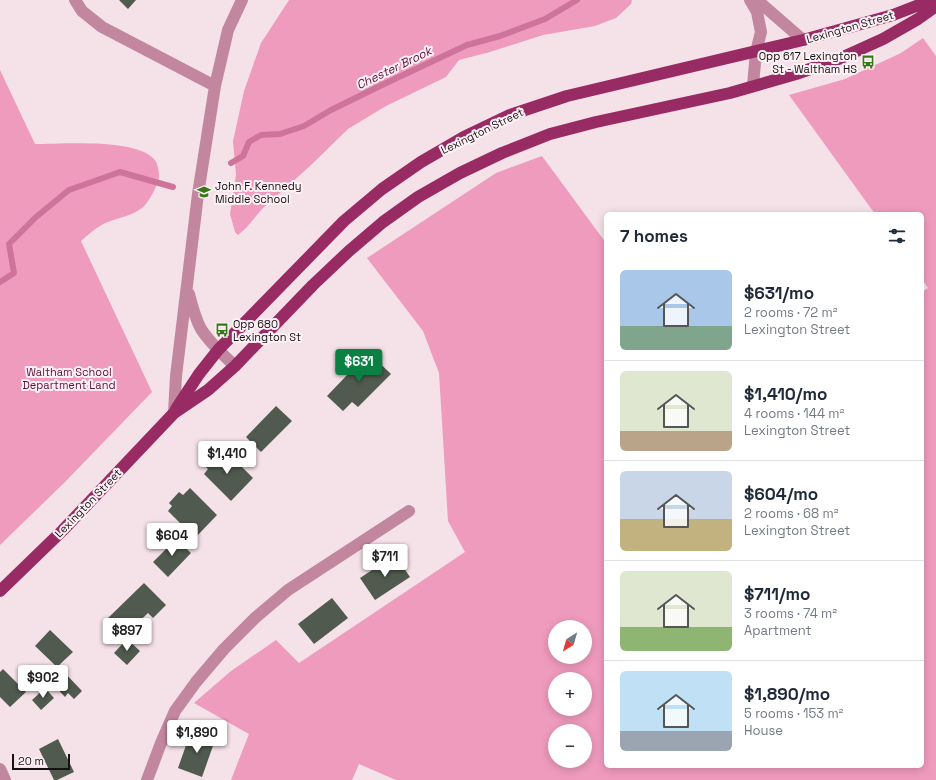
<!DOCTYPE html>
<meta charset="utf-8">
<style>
:root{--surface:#fff;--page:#f2f2f3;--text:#1f2937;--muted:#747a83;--line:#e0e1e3;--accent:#0b8043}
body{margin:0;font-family:"Space Grotesk",sans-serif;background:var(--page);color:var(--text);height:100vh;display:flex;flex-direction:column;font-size:15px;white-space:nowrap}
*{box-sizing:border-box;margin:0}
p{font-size:13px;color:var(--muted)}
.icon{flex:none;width:22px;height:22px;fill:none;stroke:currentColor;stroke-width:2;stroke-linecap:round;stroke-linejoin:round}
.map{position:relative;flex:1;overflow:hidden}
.sheet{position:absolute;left:604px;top:212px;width:320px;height:556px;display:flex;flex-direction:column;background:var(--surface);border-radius:6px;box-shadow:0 2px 10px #0003}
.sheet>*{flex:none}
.needle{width:26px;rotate:217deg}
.buttons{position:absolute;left:548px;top:620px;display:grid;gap:8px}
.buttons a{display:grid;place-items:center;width:44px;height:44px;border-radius:50%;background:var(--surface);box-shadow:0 2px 10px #0003;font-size:20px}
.scale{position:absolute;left:12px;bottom:10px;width:58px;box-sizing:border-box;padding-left:4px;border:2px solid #171113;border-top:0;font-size:11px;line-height:14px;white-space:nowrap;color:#171113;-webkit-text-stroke:3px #fdf1f5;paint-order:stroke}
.price{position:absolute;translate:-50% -34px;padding:0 9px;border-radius:4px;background:#fff;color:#222;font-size:13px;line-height:26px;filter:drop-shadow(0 1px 2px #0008)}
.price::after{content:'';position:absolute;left:50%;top:24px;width:12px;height:9px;margin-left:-6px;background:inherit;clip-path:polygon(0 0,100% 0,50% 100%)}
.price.selected{background:var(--accent);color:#fff}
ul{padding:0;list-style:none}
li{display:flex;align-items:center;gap:12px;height:100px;padding:0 16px}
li+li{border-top:1px solid var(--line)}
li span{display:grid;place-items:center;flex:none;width:112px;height:80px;border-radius:6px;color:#555}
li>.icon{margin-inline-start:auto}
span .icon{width:48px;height:48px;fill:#fffc;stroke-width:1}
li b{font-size:17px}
h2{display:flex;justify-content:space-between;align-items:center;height:48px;padding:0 16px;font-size:17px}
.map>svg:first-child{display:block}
.green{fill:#ef9bbe;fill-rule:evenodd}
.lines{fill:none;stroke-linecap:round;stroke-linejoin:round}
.stream{stroke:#ce749b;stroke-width:6}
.building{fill:#515a4e}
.minor{stroke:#c3869f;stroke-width:12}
.major{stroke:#982b63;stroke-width:12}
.labels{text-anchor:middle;stroke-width:4;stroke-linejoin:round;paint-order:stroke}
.street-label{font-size:11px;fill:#171113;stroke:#fdf1f5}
.poi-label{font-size:11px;fill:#171113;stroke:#fdf1f5;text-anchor:start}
.park-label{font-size:11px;fill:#610f3b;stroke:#fdf1f5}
.water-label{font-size:12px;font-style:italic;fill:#600d3a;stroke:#fdf1f5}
</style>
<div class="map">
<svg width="936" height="780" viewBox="0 0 936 780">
<rect width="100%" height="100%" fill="#f5e1e8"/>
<!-- green -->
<path class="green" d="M289,0H632L631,4L616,18L595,26L543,35L490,52L459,60L446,77L386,106L348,129L310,166L262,209L246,228L238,235L235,232L230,214L236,175L233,141L244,91L261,43Z
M923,38L936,56V780H396L359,764L352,780H231L249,734L194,703L231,671L276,640L299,663L465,552L448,521L439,373L423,331L367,258L496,173L542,156L606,243V766H922V292L928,288L922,279V214H875L789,95L845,79L901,53ZM555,627H585V657H555ZM555,679H585V709H555ZM555,731H585V761H555Z
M0,70L35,144C63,144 135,138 154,159C158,163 159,171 159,176C159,183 148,204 142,208C129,218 112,218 100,226C93,230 87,236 81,241L152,392L64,483L0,545Z"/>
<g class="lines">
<!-- stream -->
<path class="stream" d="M231,163L243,156L249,142L261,135L280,134L304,126L331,110L382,85L467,45L500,36L545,19L577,0
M0,282L14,273L9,244L36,217L69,190L120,172L173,187"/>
</g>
<!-- building -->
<path class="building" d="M119,0H136L128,9Z
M369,353L391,374L358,407L352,402L343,411L327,396L349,373L347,371L351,367L353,369Z
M276,406L292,421L261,452L246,437Z
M226,451L253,478L231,501L204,474L208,469L205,466L215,455L219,458Z
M190,488L217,515L195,538L168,511L172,506L169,503L179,492L183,495Z
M173,536L191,553L168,577L153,562L166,549L163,546Z
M395,555L410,577L375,600L360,578Z
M144,583L166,605L153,618L148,613L125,635L108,618Z
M332,598L348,618L314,644L298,624Z
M50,630L73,652L57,667L35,646Z
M127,639L140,651L127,665L114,653Z
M3,669L26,692L10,707L0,697V672Z
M63,671L82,691L74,699L68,693L65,697L51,682Z
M45,688L54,698L41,710L32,700Z
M203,726L209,729L205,739L214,743L202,777L178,768L190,734L199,737Z
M58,739L74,772L57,780H54L39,749Z"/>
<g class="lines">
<!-- minor -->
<path class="minor" d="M75,0L82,11L102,27L215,86
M750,0L757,12L761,32L756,52L753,85
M757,0L803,40
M189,294C192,306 195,318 201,329C210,343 223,355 235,366
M174,413L176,376L198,194L215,86L228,30L242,0
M0,769L5,780
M147,780L161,743L175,711L196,682L224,649L255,618L288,590L409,511"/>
<!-- major -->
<path class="major" d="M176,409L199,374L218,350L344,221L382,189L421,162L464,137L510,115L567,96L803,40L893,15L932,0
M0,591L63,530L174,413L208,390L235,366L313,285L349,251L383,222L418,197L460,173L502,153L550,134L596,122L730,93L796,74L841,58L883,39L918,19L936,6"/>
</g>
<!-- icons -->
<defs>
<g id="bus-bare" transform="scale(1.08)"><path d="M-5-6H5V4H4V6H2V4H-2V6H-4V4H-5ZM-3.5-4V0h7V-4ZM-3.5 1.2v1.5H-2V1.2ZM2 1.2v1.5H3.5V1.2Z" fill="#357818" stroke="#fdf1f5" stroke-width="2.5" paint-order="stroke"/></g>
<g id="school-bare" transform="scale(1.08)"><path d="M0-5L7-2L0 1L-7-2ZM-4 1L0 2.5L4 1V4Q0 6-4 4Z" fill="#357818" stroke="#fdf1f5" stroke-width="2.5" paint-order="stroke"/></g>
</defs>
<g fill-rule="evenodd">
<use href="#bus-bare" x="868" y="62"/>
<use href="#school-bare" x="204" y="192"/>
<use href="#bus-bare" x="222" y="330"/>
</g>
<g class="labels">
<!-- street labels -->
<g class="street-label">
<text transform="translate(850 27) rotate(-16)" y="4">Lexington Street</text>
<text transform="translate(482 131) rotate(-26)" y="4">Lexington Street</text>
<text transform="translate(88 503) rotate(-46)" y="4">Lexington Street</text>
</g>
<!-- poi labels -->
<g class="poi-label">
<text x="857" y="60" text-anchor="end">Opp 617 Lexington<tspan x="857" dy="13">St - Waltham HS</tspan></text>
<text x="215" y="190">John F. Kennedy<tspan x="215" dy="13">Middle School</tspan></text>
<text x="233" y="328">Opp 680<tspan x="233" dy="13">Lexington St</tspan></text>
</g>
<!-- park labels -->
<g class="park-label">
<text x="69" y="376">Waltham School<tspan x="69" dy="13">Department Land</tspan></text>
</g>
<!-- water labels -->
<g class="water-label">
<text transform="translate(394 68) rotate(-26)" y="4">Chester Brook</text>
</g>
</g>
</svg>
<div class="buttons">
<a><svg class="needle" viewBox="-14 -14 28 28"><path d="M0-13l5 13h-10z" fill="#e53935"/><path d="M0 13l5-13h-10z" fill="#747a83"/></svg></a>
<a>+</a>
<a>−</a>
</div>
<div class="scale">20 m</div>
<b class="price selected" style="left:359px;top:383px">$631</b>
<b class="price" style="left:227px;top:475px">$1,410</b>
<b class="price" style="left:172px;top:557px">$604</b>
<b class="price" style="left:385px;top:578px">$711</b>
<b class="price" style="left:127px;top:652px">$897</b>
<b class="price" style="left:43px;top:699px">$902</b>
<b class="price" style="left:197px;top:754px">$1,890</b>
<section class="sheet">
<h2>7 homes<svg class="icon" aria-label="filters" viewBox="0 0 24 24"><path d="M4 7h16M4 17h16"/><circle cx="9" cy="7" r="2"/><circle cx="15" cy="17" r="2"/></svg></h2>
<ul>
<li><span style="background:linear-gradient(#a9c7e8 70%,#7fa58c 0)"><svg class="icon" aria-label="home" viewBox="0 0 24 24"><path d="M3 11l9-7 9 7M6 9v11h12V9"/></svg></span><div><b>$631/mo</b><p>2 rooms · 72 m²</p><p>Lexington Street</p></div></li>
<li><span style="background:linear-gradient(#dfe7d0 75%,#b9a48a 0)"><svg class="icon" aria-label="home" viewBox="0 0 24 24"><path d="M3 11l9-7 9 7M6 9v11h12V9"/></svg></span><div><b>$1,410/mo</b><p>4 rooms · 144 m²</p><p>Lexington Street</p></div></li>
<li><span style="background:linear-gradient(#c9d6e8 60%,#c2b280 0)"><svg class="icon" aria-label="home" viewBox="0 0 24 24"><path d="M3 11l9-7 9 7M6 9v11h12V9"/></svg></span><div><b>$604/mo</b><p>2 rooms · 68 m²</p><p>Lexington Street</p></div></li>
<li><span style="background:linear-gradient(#dfe7d0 70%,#8fb573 0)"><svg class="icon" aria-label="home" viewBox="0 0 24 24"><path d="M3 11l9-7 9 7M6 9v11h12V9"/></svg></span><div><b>$711/mo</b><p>3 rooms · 74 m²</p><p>Apartment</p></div></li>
<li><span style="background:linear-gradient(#bfe0f5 75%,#9aa5b1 0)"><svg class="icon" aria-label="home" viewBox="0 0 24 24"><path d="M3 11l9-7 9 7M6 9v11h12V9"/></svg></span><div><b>$1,890/mo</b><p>5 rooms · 153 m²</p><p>House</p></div></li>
</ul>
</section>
</div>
